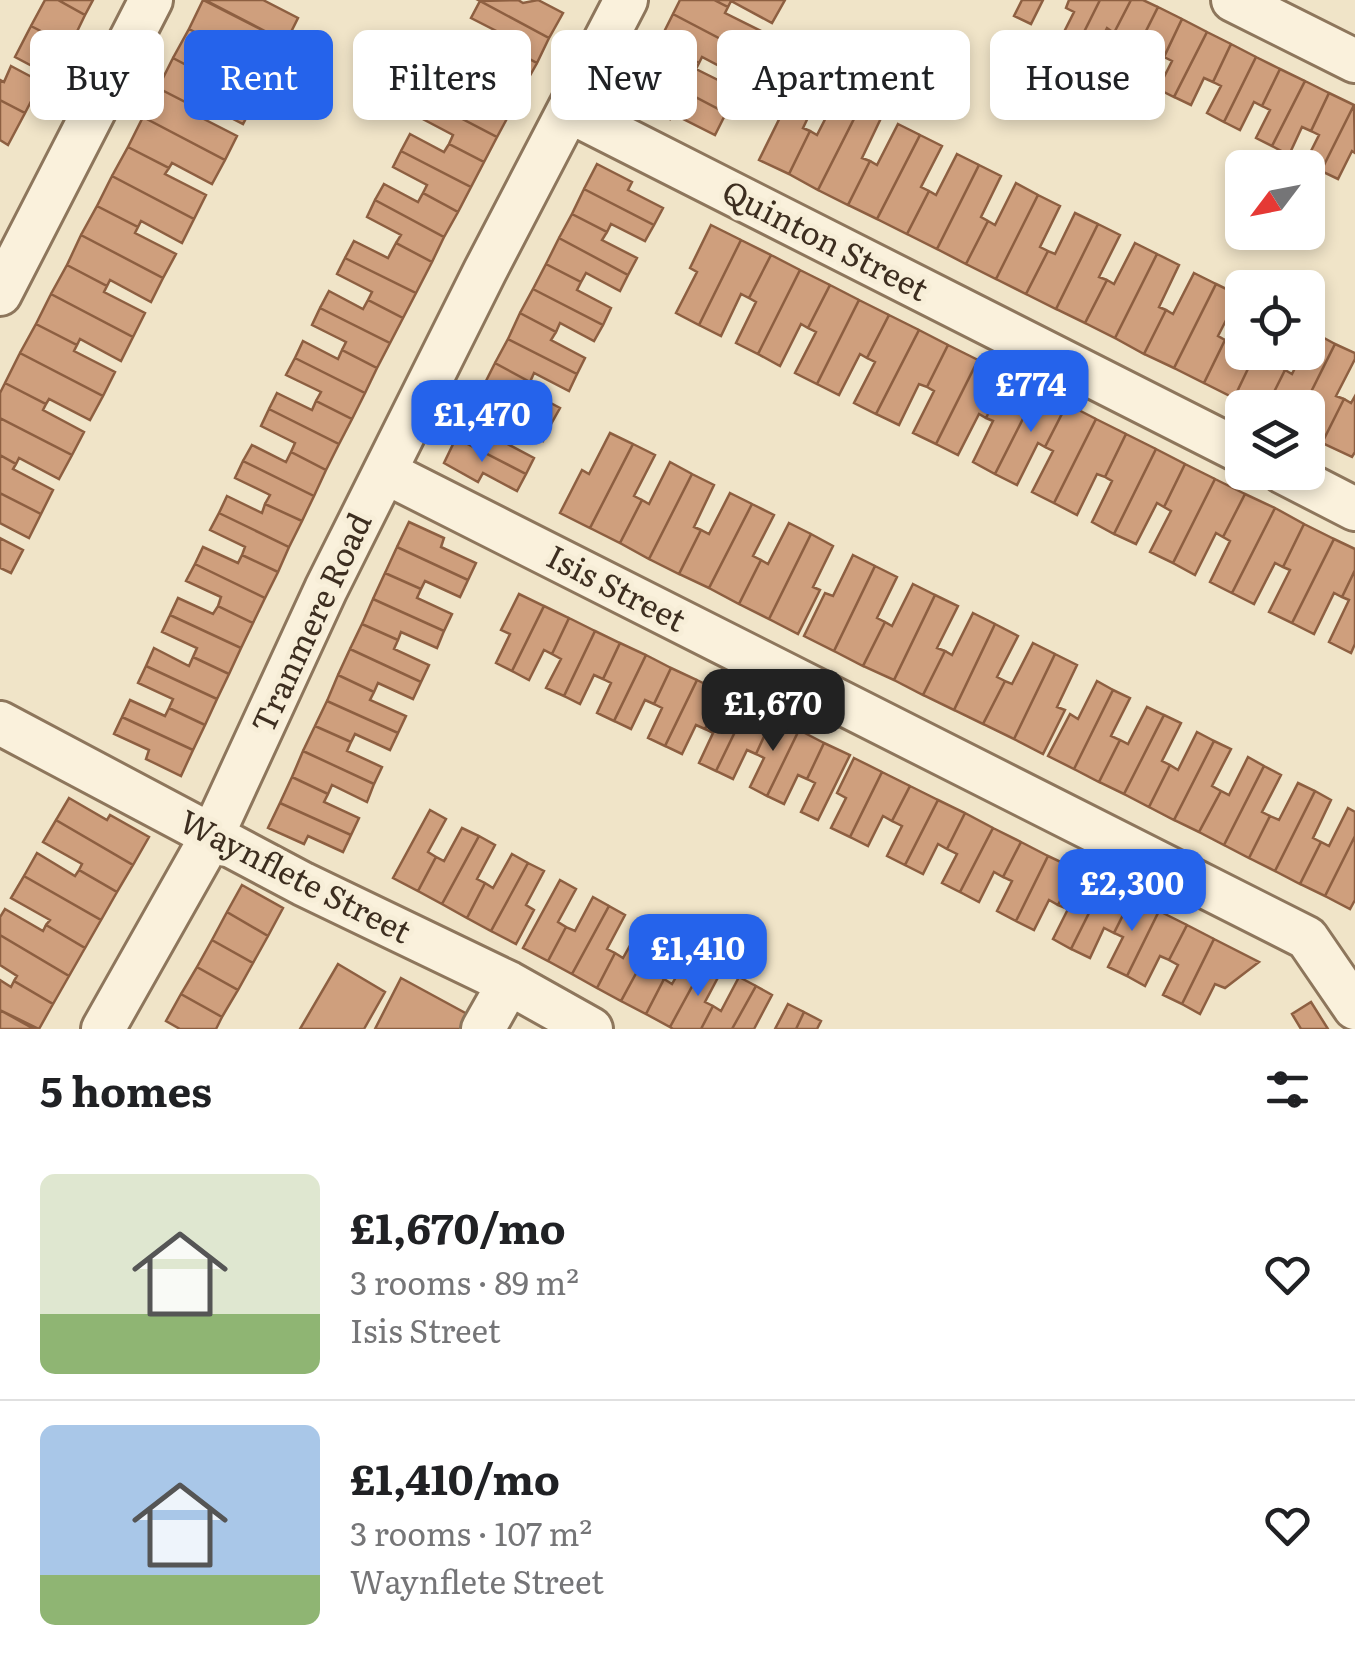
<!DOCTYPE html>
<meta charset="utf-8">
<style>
:root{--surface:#fff;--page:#f2f2f2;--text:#202124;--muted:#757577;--line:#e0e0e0;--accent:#2563eb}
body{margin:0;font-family:Literata,serif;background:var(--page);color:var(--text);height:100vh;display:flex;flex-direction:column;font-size:38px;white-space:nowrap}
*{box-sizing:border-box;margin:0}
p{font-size:32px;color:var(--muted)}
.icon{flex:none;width:55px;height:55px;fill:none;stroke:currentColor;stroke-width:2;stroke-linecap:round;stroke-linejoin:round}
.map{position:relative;height:1029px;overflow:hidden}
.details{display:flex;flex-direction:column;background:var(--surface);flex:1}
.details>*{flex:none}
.banner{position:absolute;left:30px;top:30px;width:1295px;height:90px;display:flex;gap:20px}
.needle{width:65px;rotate:238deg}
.fabs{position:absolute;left:1225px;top:150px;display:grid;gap:20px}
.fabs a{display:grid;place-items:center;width:100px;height:100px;border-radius:15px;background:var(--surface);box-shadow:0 5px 15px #0003;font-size:50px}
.price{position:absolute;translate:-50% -85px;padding:0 22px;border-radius:20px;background:var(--accent);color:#fff;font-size:32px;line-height:65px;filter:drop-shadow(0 2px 5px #0008)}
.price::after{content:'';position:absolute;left:50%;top:60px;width:30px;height:22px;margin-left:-15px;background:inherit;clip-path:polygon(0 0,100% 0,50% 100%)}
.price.current{background:#222;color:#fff}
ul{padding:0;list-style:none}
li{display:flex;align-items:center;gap:30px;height:250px;padding:0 40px}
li+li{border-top:2px solid var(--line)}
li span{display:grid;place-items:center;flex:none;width:280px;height:200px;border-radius:15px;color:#555}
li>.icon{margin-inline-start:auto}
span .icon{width:120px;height:120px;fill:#fffc;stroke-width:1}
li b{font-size:42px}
h2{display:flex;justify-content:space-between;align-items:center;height:120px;padding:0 40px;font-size:42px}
.chip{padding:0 35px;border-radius:15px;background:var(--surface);box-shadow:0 5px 15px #0003;font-size:35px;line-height:90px}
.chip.current{background:var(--accent);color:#fff}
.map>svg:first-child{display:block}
.building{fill:#cf9f7d;stroke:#8d5f41;stroke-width:2.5}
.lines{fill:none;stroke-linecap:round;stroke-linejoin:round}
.minor-casing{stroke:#8d765c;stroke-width:48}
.minor{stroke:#faf1dc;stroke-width:42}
.labels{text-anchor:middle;stroke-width:10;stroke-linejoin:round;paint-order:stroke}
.street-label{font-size:32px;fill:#3d2e20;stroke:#f7eed8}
</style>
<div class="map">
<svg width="1355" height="1029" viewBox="0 0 1355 1029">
<rect width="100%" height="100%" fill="#f0e4c8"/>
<!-- building -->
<path class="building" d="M45,0H58L85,15L70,46L31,26Z
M58,0H93L85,15Z
M203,0L286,42L274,66L233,44L230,50L189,29Z
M205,0H263L298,18L286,42Z
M518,0L523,3L538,0L563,13L549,38L480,1Z
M680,0H714L728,7L725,13L767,34L755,57L673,14Z
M714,0H785L772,23L731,1L728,7Z
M1022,0H1043L1031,24L1014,16Z
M1069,0H1100L1076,48L1060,40L1074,12L1066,8Z
M1100,0H1131L1114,33L1107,28L1092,57L1076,48Z
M1131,0H1143L1158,7L1125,73L1109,64L1123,37L1114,33Z
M480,1L549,38L537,63L501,44L506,36L471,18Z
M1158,7L1182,19L1164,57L1155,53L1142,81L1125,73Z
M673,14L755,57L744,79L702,57L699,63L659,42Z
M1182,19L1207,32L1174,97L1158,89L1172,61L1164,57Z
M31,26L70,46L53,77L15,57Z
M189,29L230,50L227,56L267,77L255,101L173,58Z
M1207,32L1231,44L1213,82L1204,78L1191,105L1174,97Z
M462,34L497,52L501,44L537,63L523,88L454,51Z
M659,42L699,63L696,69L738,90L726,113L644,70Z
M1231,44L1256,57L1224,122L1207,113L1221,86L1213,82Z
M454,51L523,88L510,113L475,94L479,85L445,68Z
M1256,57L1280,69L1262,106L1254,102L1240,130L1224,122Z
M173,58L255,101L243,124L202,103L199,109L158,88Z
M11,66L41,82L25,113L0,100V80L4,82Z
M1280,69L1305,81L1272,146L1256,138L1270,110L1262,106Z
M644,70L726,113L715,135L673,114L670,119L630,98Z
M801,75L823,86L803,128L810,131L789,174L759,160Z
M1305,81L1329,93L1311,131L1302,127L1289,155L1272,146Z
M436,84L471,102L475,94L510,113L497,137L428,101Z
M158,88L199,109L196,115L237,136L225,160L143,117Z
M1329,93L1354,105L1321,171L1305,163L1319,135L1311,131Z
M838,94L861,105L818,190L789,174L810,131L817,135Z
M0,100L25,113L8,145L0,140Z
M428,101L497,137L484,162L449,144L453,135L419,117Z
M861,105L882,116L862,158L870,161L848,205L818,190Z
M1354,105L1355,153L1352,151L1338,179L1321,171Z
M143,117L225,160L212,184L172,163L169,168L128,147Z
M898,124L920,135L877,219L848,205L870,161L877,165Z
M410,134L444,152L449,144L484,162L471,187L401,151Z
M920,135L942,146L921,187L929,191L907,234L877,219Z
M128,147L169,168L165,174L206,195L194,219L112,176Z
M401,151L471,187L458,212L423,193L427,185L393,167Z
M957,154L979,165L937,249L907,234L929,191L936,195Z
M597,164L632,182L628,190L663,208L654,225L584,189Z
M979,165L1001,176L981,217L988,221L966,264L937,249Z
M112,176L194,219L182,243L141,221L138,227L97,206Z
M1016,183L1038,195L996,279L966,264L988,221L995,225Z
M384,184L418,202L423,193L458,212L444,237L375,200Z
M584,189L654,225L645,241L611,224L607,232L572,214Z
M1038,195L1060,206L1040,247L1048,251L1026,294L996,279Z
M375,200L444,237L432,262L396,243L401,235L367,217Z
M97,206L138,227L135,233L176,254L163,278L81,235Z
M1075,213L1098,224L1056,309L1026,294L1048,251L1055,254Z
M572,214L607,232L602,240L637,258L628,275L559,238Z
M1098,224L1120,235L1099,277L1107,280L1085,323L1056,309Z
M711,225L741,240L699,325L676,313L697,272L690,268Z
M81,235L163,278L151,302L110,280L107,286L67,265Z
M559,238L628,275L620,291L586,273L581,282L546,264Z
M741,240L771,255L749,298L741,294L721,336L699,325Z
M354,241L388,258L396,243L432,262L416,293L345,258Z
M1135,243L1157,254L1115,338L1085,323L1107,280L1114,284Z
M1157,254L1179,265L1159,307L1166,310L1144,354L1115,338Z
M771,255L800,270L758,354L736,343L756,302L749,298Z
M345,258L416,293L403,318L368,300L372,292L337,274Z
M546,264L581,282L577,290L611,308L603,325L533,289Z
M67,265L107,286L104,292L145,313L133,337L51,294Z
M800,270L830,285L808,328L801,324L780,366L758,354Z
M1194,273L1216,284L1174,368L1144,354L1166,310L1173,314Z
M1216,284L1239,295L1218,336L1225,340L1204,383L1174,368Z
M830,285L859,300L817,384L795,373L816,332L808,328Z
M533,289L603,325L594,341L560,323L556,332L520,313Z
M329,291L363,309L368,300L403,318L390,343L320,308Z
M51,294L133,337L121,361L80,339L77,345L36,324Z
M859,300L889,315L867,358L860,354L839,395L817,384Z
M320,308L390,343L377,368L342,350L346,342L312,325Z
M520,313L556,332L551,340L585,358L577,374L508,339Z
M889,315L919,330L876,414L854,403L875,362L867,358Z
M36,324L77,345L74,351L115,372L103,396L20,353Z
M1242,324V352H1256L1234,398L1204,383L1225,340L1233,344Z
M919,330L948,345L927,387L919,384L899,425L876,414Z
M1313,332L1335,344L1303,408H1266L1285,370L1292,374L1303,352H1308Z
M508,339L577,374L569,391L534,373L530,382L495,363Z
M303,341L338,359L342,350L377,368L365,393L295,358Z
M1335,344L1355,353V359L1336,396L1344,399L1322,443L1308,435V408H1303Z
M948,345L978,360L936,444L913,433L934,391L927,387Z
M1256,352H1284L1277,366L1285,370L1266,408H1253L1234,398Z
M20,353L103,396L90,420L49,399L46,404L5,383Z
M295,358L365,393L352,419L316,401L321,392L286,375Z
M978,360L1008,374L986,418L979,414L958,455L936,444Z
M495,363L530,382L526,390L560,408L551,424L482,389Z
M1008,374L1038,389L995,474L973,462L993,421L986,418Z
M5,383L46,404L43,410L84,432L72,455L0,418V393Z
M482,389L551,424L543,441L508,423L504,432L469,413Z
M1038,389L1067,404L1045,447L1038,443L1017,485L995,474Z
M277,393L312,410L316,401L352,419L339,444L269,409Z
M1355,396V452L1352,457L1322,443L1344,399L1351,403Z
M1067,404L1096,419L1054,503L1032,492L1053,451L1045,447Z
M269,409L339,444L326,470L291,452L295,443L261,426Z
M469,413L504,432L500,440L534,458L526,474L456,438Z
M0,418L72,455L59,479L19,458L16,464L0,455Z
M1096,419L1126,434L1105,477L1097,474L1077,515L1054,503Z
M610,433L633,444L590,528L560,513L582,470L589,474Z
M1126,434L1156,449L1114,534L1092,522L1112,481L1105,477Z
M456,438L526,474L517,491L483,473L478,482L444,463Z
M633,444L655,455L634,496L642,500L620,543L590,528Z
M252,445L286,462L291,452L326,470L314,496L243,461Z
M1156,449L1185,464L1164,507L1157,503L1136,544L1114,534Z
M0,455L16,464L13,469L53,490L41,514L0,493Z
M243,461L314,496L302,521L265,504L270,495L235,478Z
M670,462L692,474L649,559L620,543L642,500L649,504Z
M1185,464L1215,479L1173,563L1150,552L1171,511L1164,507Z
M692,474L714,485L694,527L701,530L679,574L649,559Z
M1215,479L1245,494L1223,537L1216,533L1195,575L1173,563Z
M0,493L41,514L29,538L0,523Z
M730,493L752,504L709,588L679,574L701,530L709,534Z
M1245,494L1275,508L1232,593L1210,582L1230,541L1223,537Z
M227,496L262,513L265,504L302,521L289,547L219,513Z
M752,504L774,515L753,556L761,560L739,604L709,588Z
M1275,508L1304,524L1283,567L1275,563L1254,604L1232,593Z
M219,513L289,547L278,572L242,555L245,547L210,530Z
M409,522L444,538L441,547L476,563L468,580L397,547Z
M789,523L811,534L769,619L739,604L761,560L768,564Z
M1304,524L1334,539L1292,623L1269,612L1290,570L1283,567Z
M811,534L833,546L813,587L820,590L798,634L769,619Z
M0,538L23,550L11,573L0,568Z
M1334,539L1355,549V570L1342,597L1334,593L1314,634L1292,623Z
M203,547L238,563L242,555L278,572L265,598L195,564Z
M397,547L468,580L460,597L425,581L421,589L385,573Z
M853,555L875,566L834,651L804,636L825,593L833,596Z
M195,564L265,598L253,623L218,606L221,597L186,581Z
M875,566L897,577L877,618L885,622L863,666L834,651Z
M1355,570V644L1351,653L1329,642L1349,600L1342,597Z
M385,573L421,589L417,598L452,614L444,631L373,599Z
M913,584L935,595L894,680L863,666L885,622L892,626Z
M519,594L544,606L512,671L496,663L510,634L501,630Z
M935,595L958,606L937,648L945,651L923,695L894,680Z
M178,598L213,614L218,606L253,623L241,648L170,615Z
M373,599L444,631L437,648L401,632L398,640L362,624Z
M544,606L569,618L552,654L544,650L529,680L512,671Z
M973,613L995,624L954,710L923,695L945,651L952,655Z
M170,615L241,648L229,674L193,657L197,648L162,632Z
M569,618L595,631L564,696L546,688L561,659L552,654Z
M362,624L398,640L394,649L429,665L421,682L350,649Z
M995,624L1018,636L997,677L1005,681L983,724L954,710Z
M595,631L620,643L603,679L594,675L580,704L564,696Z
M620,643L646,655L614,721L597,713L611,683L603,679Z
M1033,643L1055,654L1014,739L983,724L1005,681L1012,684Z
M154,648L189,666L193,657L229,674L217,699L146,666Z
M350,649L421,682L413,699L378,683L374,692L338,675Z
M1055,654L1077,665L1057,707L1065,710L1043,754L1014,739Z
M646,655L671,668L654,704L645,700L631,729L614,721Z
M146,666L217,699L205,725L169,708L173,699L138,683Z
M671,668L697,680L665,746L648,738L662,708L654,704Z
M338,675L374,692L370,700L406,716L398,733L327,701Z
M697,680L723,693L705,729L696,725L682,754L665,746Z
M1097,681L1113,690L1074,769L1048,756L1070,714L1078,719Z
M1113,690L1130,698L1111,736L1120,740L1099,782L1074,769Z
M723,693L748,705L716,771L699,763L713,733L705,729Z
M130,700L165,716L169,708L205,725L193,750L122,717Z
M327,701L398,733L390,750L355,734L351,742L315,726Z
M748,705L773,717L756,754L747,750L733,779L716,771Z
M1147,707L1164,715L1124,794L1099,782L1120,740L1128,744Z
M1164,715L1181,723L1162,761L1170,765L1149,807L1124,794Z
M122,717L193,750L181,776L146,759L149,750L114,734Z
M773,717L799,730L767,796L750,787L764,758L756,754Z
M315,726L351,742L347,751L382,767L374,784L303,751Z
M799,730L824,743L807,779L798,775L784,804L767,796Z
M1197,732L1214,741L1174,820L1149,807L1170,765L1178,770Z
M1214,741L1231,749L1212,786L1221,791L1199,832L1174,820Z
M824,743L850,755L818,820L801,812L815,783L807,779Z
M303,751L374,784L367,802L332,785L328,794L292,777Z
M1248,757L1264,766L1224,845L1199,832L1221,791L1229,795Z
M854,758L882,772L850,837L831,828L846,798L837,793Z
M1264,766L1281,775L1262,812L1270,816L1249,858L1224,845Z
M882,772L910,786L892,821L883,816L868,846L850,837Z
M292,777L328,794L324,802L359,818L351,835L280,803Z
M1298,783L1315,791L1275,871L1249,858L1270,816L1279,820Z
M910,786L938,800L905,865L887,856L902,826L892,821Z
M1315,791L1331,800L1313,838L1321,842L1300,884L1275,871Z
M69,798L107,820L110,815L149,837L133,865L56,820Z
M938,800L965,813L947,849L938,844L923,874L905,865Z
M280,803L351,835L343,852L308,836L304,844L268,828Z
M1348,808L1355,812V836L1325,896L1300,884L1321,842L1329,846Z
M430,810L446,819L428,852L436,857L418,891L393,878Z
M965,813L993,828L960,892L942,883L957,854L947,849Z
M56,820L133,865L117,892L79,870L82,864L43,842Z
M462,828L479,836L442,904L418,891L436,857L444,861Z
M993,828L1021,842L1003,877L994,872L979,902L960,892Z
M479,836L495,845L477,879L485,883L467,918L442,904Z
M1355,836V900L1350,909L1325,896Z
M1021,842L1048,856L1016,921L997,911L1012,881L1003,877Z
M37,853L75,876L79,870L117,892L101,920L24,876Z
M512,854L528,863L491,931L467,918L485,883L493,888Z
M1048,856L1076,869L1058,905L1049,900L1034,930L1016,921Z
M528,863L544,871L526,905L534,910L516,944L491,931Z
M1076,869L1104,883L1071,949L1053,939L1068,909L1058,905Z
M24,876L101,920L85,948L46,925L50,920L11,898Z
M560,880L576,889L558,922L566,927L548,961L523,948Z
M1104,883L1132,897L1114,933L1104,928L1090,958L1071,949Z
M242,885L283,908L268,936L227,912Z
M593,897L609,906L572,974L548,961L566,927L575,931Z
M1132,897L1159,911L1127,976L1108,967L1123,937L1114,933Z
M609,906L625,915L607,949L615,953L597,988L572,974Z
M5,909L43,931L46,925L85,948L69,976L0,935V917Z
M1159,911L1187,925L1169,960L1160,956L1145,986L1127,976Z
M227,912L268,936L253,963L212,940Z
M642,924L658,933L621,1001L597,988L615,953L623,958Z
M1187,925L1214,939L1182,1004L1163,995L1178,965L1169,960Z
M658,933L674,942L656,975L664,979L646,1014L621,1001Z
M0,935L69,976L53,1004L14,981L17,976L0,965Z
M1214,939L1259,962L1225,988L1215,984L1200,1014L1182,1004Z
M212,940L253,963L238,990L197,967Z
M691,951L707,959L670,1027L646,1014L664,979L672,984Z
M707,959L723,968L705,1002L713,1006L701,1029H673L670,1027Z
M338,964L385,992L364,1029H300Z
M197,967L238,990L222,1017L181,994Z
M739,977L756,986L732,1029H701L713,1006L721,1011Z
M401,978L469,1015L462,1029H375Z
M0,980L11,987L14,981L53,1004L39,1029L0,1010Z
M756,986L772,995L754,1029H732Z
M181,994L222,1017L216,1029H180L166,1021Z
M1311,1002L1328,1029H1301L1292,1014Z
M788,1004L804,1012L796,1029H775Z
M0,1010L34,1029H0Z
M804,1012L821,1021L817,1029H796Z"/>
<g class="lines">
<!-- minor casing -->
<g class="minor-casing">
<path id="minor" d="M1233,0L1355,61
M569,111L1242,452
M0,294L151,0
M385,472L1307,938L1355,1008
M1283,472L1355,509
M0,723L303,884L509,983L591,1029
M103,1029L212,836L326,589L485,271L626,0
M483,1029L509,983"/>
</g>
<!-- minor -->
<use href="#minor" class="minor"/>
</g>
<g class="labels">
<!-- street labels -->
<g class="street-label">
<text transform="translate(825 241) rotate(27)" y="11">Quinton Street</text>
<text transform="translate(616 589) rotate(27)" y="11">Isis Street</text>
<text transform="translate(312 623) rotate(-65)" y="11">Tranmere Road</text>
<text transform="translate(295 877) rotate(27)" y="11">Waynflete Street</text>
</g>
</g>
</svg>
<div class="fabs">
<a><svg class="needle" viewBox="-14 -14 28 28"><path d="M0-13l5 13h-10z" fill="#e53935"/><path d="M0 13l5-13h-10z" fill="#757577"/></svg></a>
<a><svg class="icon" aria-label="locate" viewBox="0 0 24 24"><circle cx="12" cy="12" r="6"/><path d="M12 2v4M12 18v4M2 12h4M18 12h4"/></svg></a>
<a><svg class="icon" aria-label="layers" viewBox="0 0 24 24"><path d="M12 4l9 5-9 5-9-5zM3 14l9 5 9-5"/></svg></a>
</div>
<b class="price" style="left:1031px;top:435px">£774</b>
<b class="price" style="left:482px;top:465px">£1,470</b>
<b class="price current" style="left:773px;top:754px">£1,670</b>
<b class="price" style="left:1132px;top:934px">£2,300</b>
<b class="price" style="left:698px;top:999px">£1,410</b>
<div class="banner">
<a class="chip">Buy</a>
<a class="chip current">Rent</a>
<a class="chip">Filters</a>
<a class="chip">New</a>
<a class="chip">Apartment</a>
<a class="chip">House</a>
</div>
</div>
<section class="details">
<h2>5 homes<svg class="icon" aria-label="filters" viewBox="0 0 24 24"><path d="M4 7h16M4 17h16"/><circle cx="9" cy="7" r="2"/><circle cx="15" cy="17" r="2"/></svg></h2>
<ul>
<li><span style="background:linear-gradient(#dfe7d0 70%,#8fb573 0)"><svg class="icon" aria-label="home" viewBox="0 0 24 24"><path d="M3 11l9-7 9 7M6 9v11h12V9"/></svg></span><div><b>£1,670/mo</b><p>3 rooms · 89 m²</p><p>Isis Street</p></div><svg class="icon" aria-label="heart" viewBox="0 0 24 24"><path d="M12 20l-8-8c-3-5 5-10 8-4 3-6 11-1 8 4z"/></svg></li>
<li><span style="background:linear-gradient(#a9c7e8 75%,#8fb573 0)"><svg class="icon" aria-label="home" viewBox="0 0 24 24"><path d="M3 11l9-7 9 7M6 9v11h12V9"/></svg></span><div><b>£1,410/mo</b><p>3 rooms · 107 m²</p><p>Waynflete Street</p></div><svg class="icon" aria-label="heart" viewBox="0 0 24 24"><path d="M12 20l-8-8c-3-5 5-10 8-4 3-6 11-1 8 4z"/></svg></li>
</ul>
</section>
